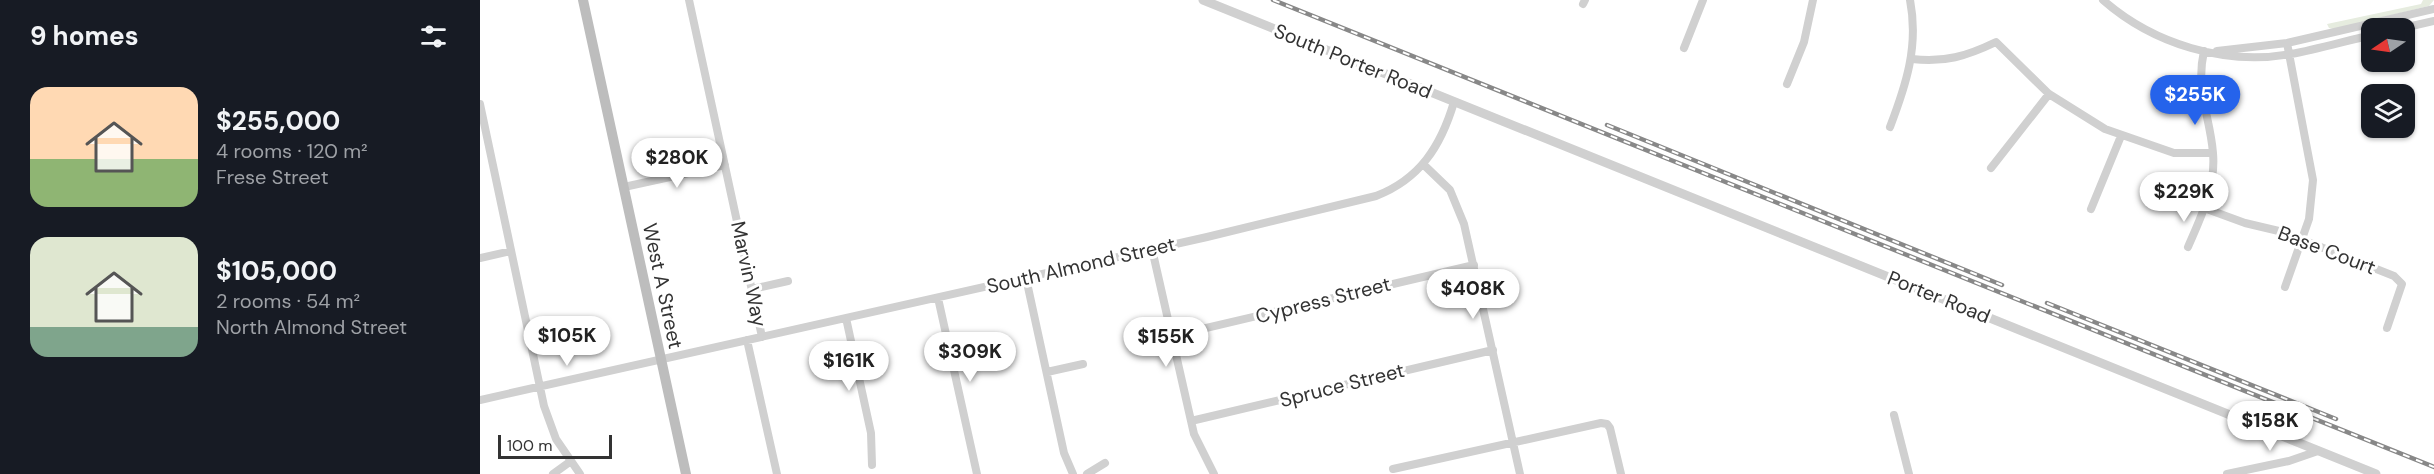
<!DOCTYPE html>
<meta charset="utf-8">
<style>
:root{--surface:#171b24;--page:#242831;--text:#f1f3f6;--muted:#9ea1a6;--accent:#2563eb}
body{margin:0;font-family:"DM Sans",sans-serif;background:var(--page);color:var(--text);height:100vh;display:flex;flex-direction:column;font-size:22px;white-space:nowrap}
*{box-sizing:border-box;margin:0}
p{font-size:20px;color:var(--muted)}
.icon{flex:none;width:33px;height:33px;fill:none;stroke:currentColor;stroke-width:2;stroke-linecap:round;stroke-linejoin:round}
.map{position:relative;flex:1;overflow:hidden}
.details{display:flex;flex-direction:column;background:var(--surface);width:480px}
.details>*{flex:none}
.needle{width:39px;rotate:257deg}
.fabs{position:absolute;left:1881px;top:18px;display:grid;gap:12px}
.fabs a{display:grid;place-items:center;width:54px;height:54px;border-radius:12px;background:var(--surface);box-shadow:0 2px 4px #0004;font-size:30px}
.scale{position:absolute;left:18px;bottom:15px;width:114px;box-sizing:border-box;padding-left:6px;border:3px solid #333;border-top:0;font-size:16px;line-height:21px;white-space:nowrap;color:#333;-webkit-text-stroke:4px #fff;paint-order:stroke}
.price{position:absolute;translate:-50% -51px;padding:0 14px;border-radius:21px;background:#fff;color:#222;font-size:20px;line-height:39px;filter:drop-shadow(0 2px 3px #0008)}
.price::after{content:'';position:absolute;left:50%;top:36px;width:18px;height:14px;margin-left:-9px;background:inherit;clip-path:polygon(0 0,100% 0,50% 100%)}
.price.active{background:var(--accent);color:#fff}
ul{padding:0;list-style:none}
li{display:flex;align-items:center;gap:18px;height:150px;padding:0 30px}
li span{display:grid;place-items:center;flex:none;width:168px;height:120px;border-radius:18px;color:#555}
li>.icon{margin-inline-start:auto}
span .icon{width:72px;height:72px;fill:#fffc;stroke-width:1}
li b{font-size:26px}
h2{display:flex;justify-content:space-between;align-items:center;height:72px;padding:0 30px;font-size:26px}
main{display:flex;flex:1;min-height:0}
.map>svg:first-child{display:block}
.green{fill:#e6ecdf}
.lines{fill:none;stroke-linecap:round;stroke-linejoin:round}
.minor{stroke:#d0d0d0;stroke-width:8}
.tertiary{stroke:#d0d0d0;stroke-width:9}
.secondary{stroke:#bdbdbd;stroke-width:10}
.rail-casing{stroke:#888;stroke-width:4.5}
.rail{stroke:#fff;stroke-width:2;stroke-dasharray:7;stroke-linecap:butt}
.labels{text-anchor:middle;stroke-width:6;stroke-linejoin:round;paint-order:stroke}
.street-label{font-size:20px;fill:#333;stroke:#fff}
</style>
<main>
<section class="details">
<h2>9 homes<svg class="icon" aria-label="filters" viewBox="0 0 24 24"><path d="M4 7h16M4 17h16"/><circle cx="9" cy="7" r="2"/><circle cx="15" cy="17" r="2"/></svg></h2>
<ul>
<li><span style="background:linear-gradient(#ffd9b3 60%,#8fb573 0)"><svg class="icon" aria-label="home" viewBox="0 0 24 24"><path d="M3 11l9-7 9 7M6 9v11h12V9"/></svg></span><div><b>$255,000</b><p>4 rooms · 120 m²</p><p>Frese Street</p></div></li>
<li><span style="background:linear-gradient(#dfe7d0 75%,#7fa58c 0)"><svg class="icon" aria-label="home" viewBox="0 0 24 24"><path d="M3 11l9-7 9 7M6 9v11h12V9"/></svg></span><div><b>$105,000</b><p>2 rooms · 54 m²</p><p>North Almond Street</p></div></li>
</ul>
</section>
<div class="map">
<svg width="1954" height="474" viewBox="0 0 1954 474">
<rect width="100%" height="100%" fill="#fff"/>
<!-- green -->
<path class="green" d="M1943,0H1954L1949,6L1854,29L1849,28L1847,24L1941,4Z"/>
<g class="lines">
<!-- minor -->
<path class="minor" d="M209,0L282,337
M1623,0C1673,44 1745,66 1811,54C1838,49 1865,41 1892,35
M1103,4L1105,0
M1923,28L1954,21
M1204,48L1223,0
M1737,51L1807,43L1954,9
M1432,59C1464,63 1487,56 1516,42L1569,94L1625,129L1694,153H1733
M1307,84L1324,42L1333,0
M0,104L64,406L76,439L100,474
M1410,127C1426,85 1439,46 1430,0
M944,165L970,190L984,224L1040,474
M1511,168L1569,94
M144,187L245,165
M1724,208L1765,223L1803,232L1914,276L1922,284L1907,328
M1611,209L1641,136
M1708,247C1721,217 1736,187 1733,153C1730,115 1715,91 1724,51
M672,249L714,434L734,474
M0,258L31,251
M546,278L584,453L593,474
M1805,287L1829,219L1833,180L1807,43
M272,289L308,281
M458,298L497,474
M366,318L391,433L392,465
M692,336L994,265
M267,340L297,474
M567,372L603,364
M0,400L727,237L896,196C940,179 961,146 974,102
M1414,415L1429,474
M711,421L1013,350
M913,469L1121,423L1127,424L1130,428L1141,474
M73,474L91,461
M607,474L625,463
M1747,474L1809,461L1838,451"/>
<!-- tertiary -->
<path class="tertiary" d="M723,0L1896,474"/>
<!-- secondary -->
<path class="secondary" d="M103,0L206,474"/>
<!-- rail casing -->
<g class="rail-casing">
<path id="rail" d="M793,0L1954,467
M1127,125L1522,285
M1567,303L1856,419"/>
</g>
<!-- rail -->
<use href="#rail" class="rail"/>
</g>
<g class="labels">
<!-- street labels -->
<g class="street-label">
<text transform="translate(873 61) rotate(22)" y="7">South Porter Road</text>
<text transform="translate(1847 250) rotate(21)" y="7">Base Court</text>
<text transform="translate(601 265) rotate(-13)" y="7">South Almond Street</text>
<text transform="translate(269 274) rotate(78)" y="7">Marvin Way</text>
<text transform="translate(183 286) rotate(78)" y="7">West A Street</text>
<text transform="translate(1459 297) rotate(22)" y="7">Porter Road</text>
<text transform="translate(843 300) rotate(-14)" y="7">Cypress Street</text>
<text transform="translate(862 385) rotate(-14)" y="7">Spruce Street</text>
</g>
</g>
</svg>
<div class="fabs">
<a><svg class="needle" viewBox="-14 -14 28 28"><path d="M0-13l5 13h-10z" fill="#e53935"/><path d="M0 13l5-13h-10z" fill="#9ea1a6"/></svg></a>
<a><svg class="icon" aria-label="layers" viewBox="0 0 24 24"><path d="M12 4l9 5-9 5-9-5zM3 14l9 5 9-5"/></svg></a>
</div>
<div class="scale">100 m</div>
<b class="price active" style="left:1715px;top:126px">$255K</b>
<b class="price" style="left:197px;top:189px">$280K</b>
<b class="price" style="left:1704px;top:223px">$229K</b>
<b class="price" style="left:993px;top:320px">$408K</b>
<b class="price" style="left:87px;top:367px">$105K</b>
<b class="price" style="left:686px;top:368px">$155K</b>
<b class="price" style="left:490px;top:383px">$309K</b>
<b class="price" style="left:369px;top:392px">$161K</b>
<b class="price" style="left:1790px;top:452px">$158K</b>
</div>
</main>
